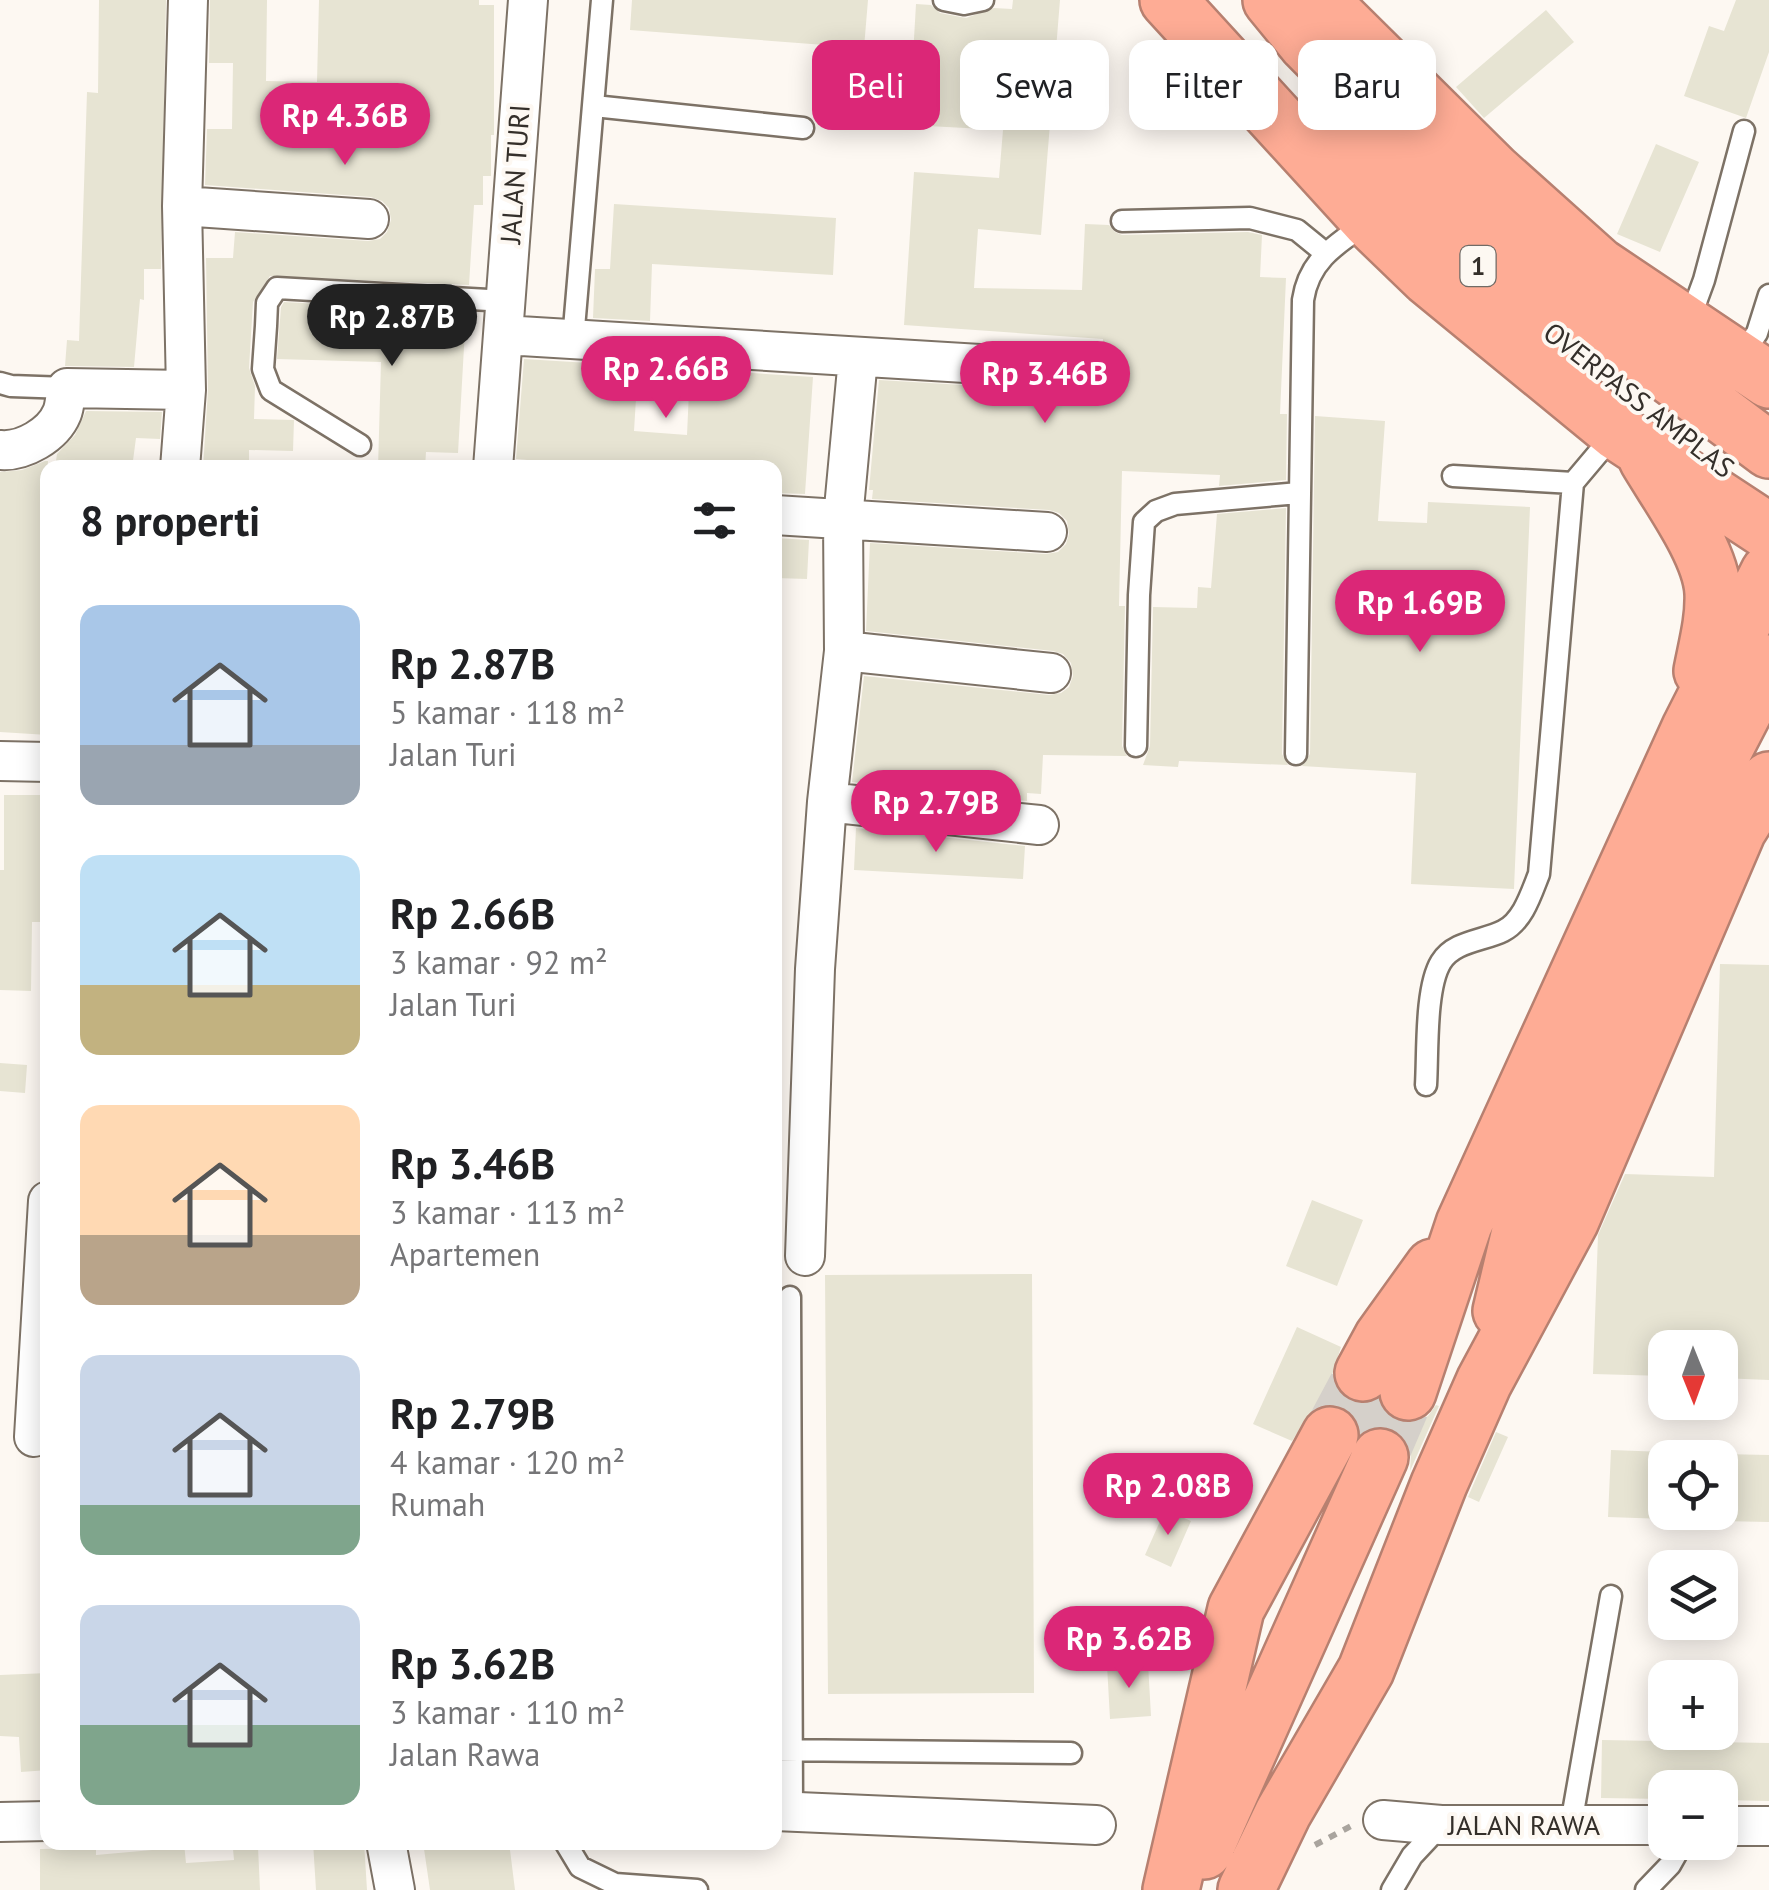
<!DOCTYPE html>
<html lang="id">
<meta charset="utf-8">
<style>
:root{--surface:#fff;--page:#f2f2f2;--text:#202124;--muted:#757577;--accent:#db2777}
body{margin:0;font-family:"PT Sans",sans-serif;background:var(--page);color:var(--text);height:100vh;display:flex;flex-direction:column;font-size:38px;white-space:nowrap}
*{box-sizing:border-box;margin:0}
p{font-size:32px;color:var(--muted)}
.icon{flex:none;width:55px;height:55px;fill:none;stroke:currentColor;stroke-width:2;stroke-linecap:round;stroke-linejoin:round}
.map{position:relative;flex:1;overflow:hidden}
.side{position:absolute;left:40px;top:460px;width:742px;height:1390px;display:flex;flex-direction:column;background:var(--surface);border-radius:20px;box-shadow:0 5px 25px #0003}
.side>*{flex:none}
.hud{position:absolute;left:812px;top:40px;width:805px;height:90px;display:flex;gap:20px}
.needle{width:65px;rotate:179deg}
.fabs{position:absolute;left:1648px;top:1330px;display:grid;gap:20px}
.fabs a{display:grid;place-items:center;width:90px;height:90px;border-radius:20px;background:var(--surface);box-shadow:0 5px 25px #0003;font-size:50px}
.price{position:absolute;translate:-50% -85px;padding:0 22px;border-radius:35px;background:var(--accent);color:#fff;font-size:32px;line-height:65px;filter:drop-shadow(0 2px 5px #0008)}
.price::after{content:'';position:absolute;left:50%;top:60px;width:30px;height:22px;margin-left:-15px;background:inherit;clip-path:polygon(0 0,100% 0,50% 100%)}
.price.selected{background:#222;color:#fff}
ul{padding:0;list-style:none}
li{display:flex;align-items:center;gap:30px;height:250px;padding:0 40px}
li span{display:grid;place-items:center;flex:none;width:280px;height:200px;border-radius:20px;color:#555}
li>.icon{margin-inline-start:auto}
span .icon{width:120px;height:120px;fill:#fffc;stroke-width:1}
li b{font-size:42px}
h2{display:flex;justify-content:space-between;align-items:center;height:120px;padding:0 40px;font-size:42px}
.chip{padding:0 35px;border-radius:20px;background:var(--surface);box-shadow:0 5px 25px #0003;font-size:35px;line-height:90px}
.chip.selected{background:var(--accent);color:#fff}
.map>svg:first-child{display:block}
.building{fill:#e7e4d3}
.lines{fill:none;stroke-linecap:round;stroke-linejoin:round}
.highway-tunnel{stroke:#d5d0ca;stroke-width:55;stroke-dasharray:55 28;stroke-linecap:butt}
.lane-casing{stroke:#7d7266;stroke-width:25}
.street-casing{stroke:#7d7266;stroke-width:42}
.highway-casing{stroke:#b78070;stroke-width:60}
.path{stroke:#a9a49e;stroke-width:6;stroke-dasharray:8 8;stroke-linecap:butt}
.lane{stroke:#fff;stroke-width:20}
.street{stroke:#fff;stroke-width:38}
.highway{stroke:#feac95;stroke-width:55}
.labels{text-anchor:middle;stroke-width:8;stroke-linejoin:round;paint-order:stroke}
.shield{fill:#fdf8f2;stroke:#706b66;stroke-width:2.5}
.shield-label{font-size:25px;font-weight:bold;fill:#342f2a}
.street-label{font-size:28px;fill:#342f2a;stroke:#fdf8f2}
</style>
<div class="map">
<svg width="1769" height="1890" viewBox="0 0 1769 1890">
<rect width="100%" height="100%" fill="#fdf8f2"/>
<!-- building -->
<path class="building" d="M99,0H166L161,269H144V300L140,299L134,367L65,366L67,340L79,341L87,92L98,93Z
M210,0H267L266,81L317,82L319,0H479V5H494V135H491V176H483V205H474L469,285L270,276L253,302L249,368L255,386L254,419L294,420L293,451L249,450V468H203L208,390L206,258H233L235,232L368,241L380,239L387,232L391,220L389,208L382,201L371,197L205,185L207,129H232L233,63H209Z
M632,0H868L864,48L630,30Z
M1013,0H1060L1041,235L978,229L974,288L1082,290L1085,224L1109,225L1115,232L1122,235L1248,232L1262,235L1260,277L1286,278L1280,414H1287L1286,480L1219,486L1220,475L1122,471L1119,606H1125L1122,746L1127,756L1043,755L1041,794L1027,793V801L852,782L864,676L1049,695L1061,693L1069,687L1073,676L1071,663L1063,654L1053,651L866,631L870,543L1046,554L1058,552L1066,544L1069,534L1067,521L1059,513L1049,510L872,499L873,490H869L879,380L1029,389L1047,382L1100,384L1103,339L904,325L914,172L999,178L1003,130L909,125L916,4L931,5L940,13L966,18L994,8L1012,9Z
M1736,0H1769V52L1746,118L1684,96L1709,26L1724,31Z
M1546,10L1574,42L1484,118L1456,87Z
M1656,144L1699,162L1660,252L1617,234Z
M614,204L836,218L833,275L652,264L650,321L593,318L595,269H610Z
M284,302L466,312L458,453L426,452L425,468H378L381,362L277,359L281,307Z
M524,359L638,366L634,431L687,435L690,369L813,377L805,494L775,493V468H618L516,459Z
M86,411L162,412L160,439L136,438L132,468H55L57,454L75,435Z
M1315,416L1385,421L1378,521L1427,523L1428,502L1530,507L1514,889L1411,884L1416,773L1302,766L1310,754Z
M45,461H48L45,564H48V735L0,732V472L22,470Z
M1286,508L1282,754L1288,765L1179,761L1178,767L1143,765L1150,746L1153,607L1197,608L1198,587L1211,588L1217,514Z
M775,538L809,540L807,579L775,578Z
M4,795H48L47,922H32L31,991L0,990V870H4Z
M856,828L1025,846L1023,879L854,870Z
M1720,964L1769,965V1380L1720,1378V1348H1665V1376L1593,1374L1598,1235L1625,1174L1714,1177Z
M0,1063L27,1065L25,1093L0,1091Z
M1312,1200L1363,1220L1337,1286L1286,1266Z
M1032,1274L1034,1693L828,1694L825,1275Z
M1297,1327L1341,1347L1332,1375L1337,1390L1347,1400L1363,1404L1378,1400L1385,1413L1399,1422H1415L1428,1416L1436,1405L1439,1406L1410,1471L1411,1453L1405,1438L1394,1429L1378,1426L1361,1432L1356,1418L1344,1407L1328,1404L1313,1409L1292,1441L1253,1424Z
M1496,1432L1508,1437L1479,1502L1468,1497Z
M1611,1450L1665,1452V1519L1608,1517Z
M1720,1454L1769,1455V1522L1720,1521Z
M1165,1510L1191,1521L1171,1567L1145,1555Z
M1148,1663L1151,1716L1110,1719L1107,1665Z
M48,1673V1770L21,1772L19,1737L0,1736V1675Z
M1602,1740L1769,1743V1801L1720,1800V1788H1665V1799L1601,1798Z
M313,1842H364L367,1890H316Z
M423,1842H509L515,1890H430Z
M184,1843L186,1863L234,1860L233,1849L258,1847L260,1890H40V1849L96,1848V1855L152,1850V1845Z"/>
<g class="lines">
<!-- highway-tunnel -->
<path class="highway-tunnel" d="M1330,1435L1363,1373
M1380,1457L1408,1392"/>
<!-- lane casing -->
<g class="lane-casing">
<path id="lane" d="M944,0L964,4L983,0
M594,106L803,128
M1122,221L1250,218L1297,230L1324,252
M1689,321L1704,280L1744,131
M573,340L602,0
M1741,356L1757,333L1769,295
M0,383L11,386L67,388
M360,445L271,390L263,369L266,326L267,303L277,288L506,301
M1453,476L1573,483
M1136,746L1139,595L1144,522L1156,511L1175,504L1299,493
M1296,754L1303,300C1309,259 1338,243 1370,221
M1426,1085C1428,1053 1425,988 1441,962C1454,941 1483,941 1503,931C1523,921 1531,894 1539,874L1573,483L1616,432
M790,1297L792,1810
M775,1750L1071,1753
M1571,1824L1611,1596
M565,1842L580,1867L615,1884L697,1890
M1392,1890L1412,1856L1441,1825
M1646,1890L1670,1865L1683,1842"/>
</g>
<!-- street casing -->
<g class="street-casing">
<path id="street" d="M182,206L369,219
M505,335L1030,367
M0,450C23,452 53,435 62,413C65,406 65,396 67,388L186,390
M180,468L186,390L182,206L188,0
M493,468L528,0
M775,515L1047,532
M844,651L1051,673
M0,761L48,762
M827,802L1039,825
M805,1256L815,969L827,802L844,651L843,519L858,358
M34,1437L48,1201
M775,1811L1096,1825
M1383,1820L1441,1825H1665
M0,1822L48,1821
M1720,1826H1769
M386,1842L395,1890"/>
</g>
<!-- highway casing -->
<g class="highway-casing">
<path id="highway" d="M1168,0L1370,221L1428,277L1617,432L1769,532
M1271,0L1307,44L1387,125L1598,322L1769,450
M1320,0L1494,172L1599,266L1769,380
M1327,122L1559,341
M1647,459C1668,495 1711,552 1713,593C1714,620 1707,645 1702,671
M1501,1311L1525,1210L1695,806L1769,663
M1363,1373L1382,1338L1433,1267
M1408,1392L1464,1224L1690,728L1769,572
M1204,1851L1380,1457
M1171,1890L1236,1609L1330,1435
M1246,1890L1283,1813L1366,1670L1439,1484L1484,1382L1571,1220L1738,830L1769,780"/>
</g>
<!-- path -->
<path class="path" d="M1315,1845L1353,1825"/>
<!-- lane -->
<use href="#lane" class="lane"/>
<!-- street -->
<use href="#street" class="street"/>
<!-- highway -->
<use href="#highway" class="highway"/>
</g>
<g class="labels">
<!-- shield labels -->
<rect class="shield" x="1460.5" y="246" width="35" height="40" rx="8"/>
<g class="shield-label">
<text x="1478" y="275">1</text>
</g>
<!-- street labels -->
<g class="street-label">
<text transform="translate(515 174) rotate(-86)" y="10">JALAN TURI</text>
<text transform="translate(1639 400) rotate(38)" y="10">OVERPASS AMPLAS</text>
<text x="1524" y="1835">JALAN RAWA</text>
</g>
</g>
</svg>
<div class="fabs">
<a><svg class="needle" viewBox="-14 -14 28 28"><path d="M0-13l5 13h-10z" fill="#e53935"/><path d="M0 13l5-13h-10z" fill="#757577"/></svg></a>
<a><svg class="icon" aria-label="locate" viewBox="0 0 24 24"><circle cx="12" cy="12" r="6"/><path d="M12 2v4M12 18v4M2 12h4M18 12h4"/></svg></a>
<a><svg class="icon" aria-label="layers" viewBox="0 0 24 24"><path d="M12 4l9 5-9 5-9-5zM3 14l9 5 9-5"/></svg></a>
<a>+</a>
<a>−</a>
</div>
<b class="price" style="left:345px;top:168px">Rp 4.36B</b>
<b class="price selected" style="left:392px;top:369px">Rp 2.87B</b>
<b class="price" style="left:666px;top:421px">Rp 2.66B</b>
<b class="price" style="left:1045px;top:426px">Rp 3.46B</b>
<b class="price" style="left:1420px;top:655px">Rp 1.69B</b>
<b class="price" style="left:936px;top:855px">Rp 2.79B</b>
<b class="price" style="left:1168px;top:1538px">Rp 2.08B</b>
<b class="price" style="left:1129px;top:1691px">Rp 3.62B</b>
<div class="hud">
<a class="chip selected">Beli</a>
<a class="chip">Sewa</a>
<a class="chip">Filter</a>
<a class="chip">Baru</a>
</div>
<section class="side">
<h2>8 properti<svg class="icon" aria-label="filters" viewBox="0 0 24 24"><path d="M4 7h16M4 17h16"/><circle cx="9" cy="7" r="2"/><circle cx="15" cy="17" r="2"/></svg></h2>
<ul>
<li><span style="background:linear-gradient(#a9c7e8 70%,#9aa5b1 0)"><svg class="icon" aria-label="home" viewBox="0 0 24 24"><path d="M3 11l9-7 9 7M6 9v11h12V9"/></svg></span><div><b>Rp 2.87B</b><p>5 kamar · 118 m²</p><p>Jalan Turi</p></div></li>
<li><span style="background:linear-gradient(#bfe0f5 65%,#c2b280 0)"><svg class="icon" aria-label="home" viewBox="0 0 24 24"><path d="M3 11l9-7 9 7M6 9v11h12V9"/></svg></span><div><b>Rp 2.66B</b><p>3 kamar · 92 m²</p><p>Jalan Turi</p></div></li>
<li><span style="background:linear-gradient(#ffd9b3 65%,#b9a48a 0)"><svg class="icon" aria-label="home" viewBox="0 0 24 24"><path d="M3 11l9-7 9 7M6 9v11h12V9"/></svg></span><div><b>Rp 3.46B</b><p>3 kamar · 113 m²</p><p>Apartemen</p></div></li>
<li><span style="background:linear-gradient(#c9d6e8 75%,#7fa58c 0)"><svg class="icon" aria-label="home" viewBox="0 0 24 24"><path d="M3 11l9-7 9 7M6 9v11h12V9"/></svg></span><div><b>Rp 2.79B</b><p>4 kamar · 120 m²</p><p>Rumah</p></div></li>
<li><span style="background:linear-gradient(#c9d6e8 60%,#7fa58c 0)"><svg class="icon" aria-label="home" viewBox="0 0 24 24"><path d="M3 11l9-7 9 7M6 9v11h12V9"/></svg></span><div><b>Rp 3.62B</b><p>3 kamar · 110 m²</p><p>Jalan Rawa</p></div></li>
</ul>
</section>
</div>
